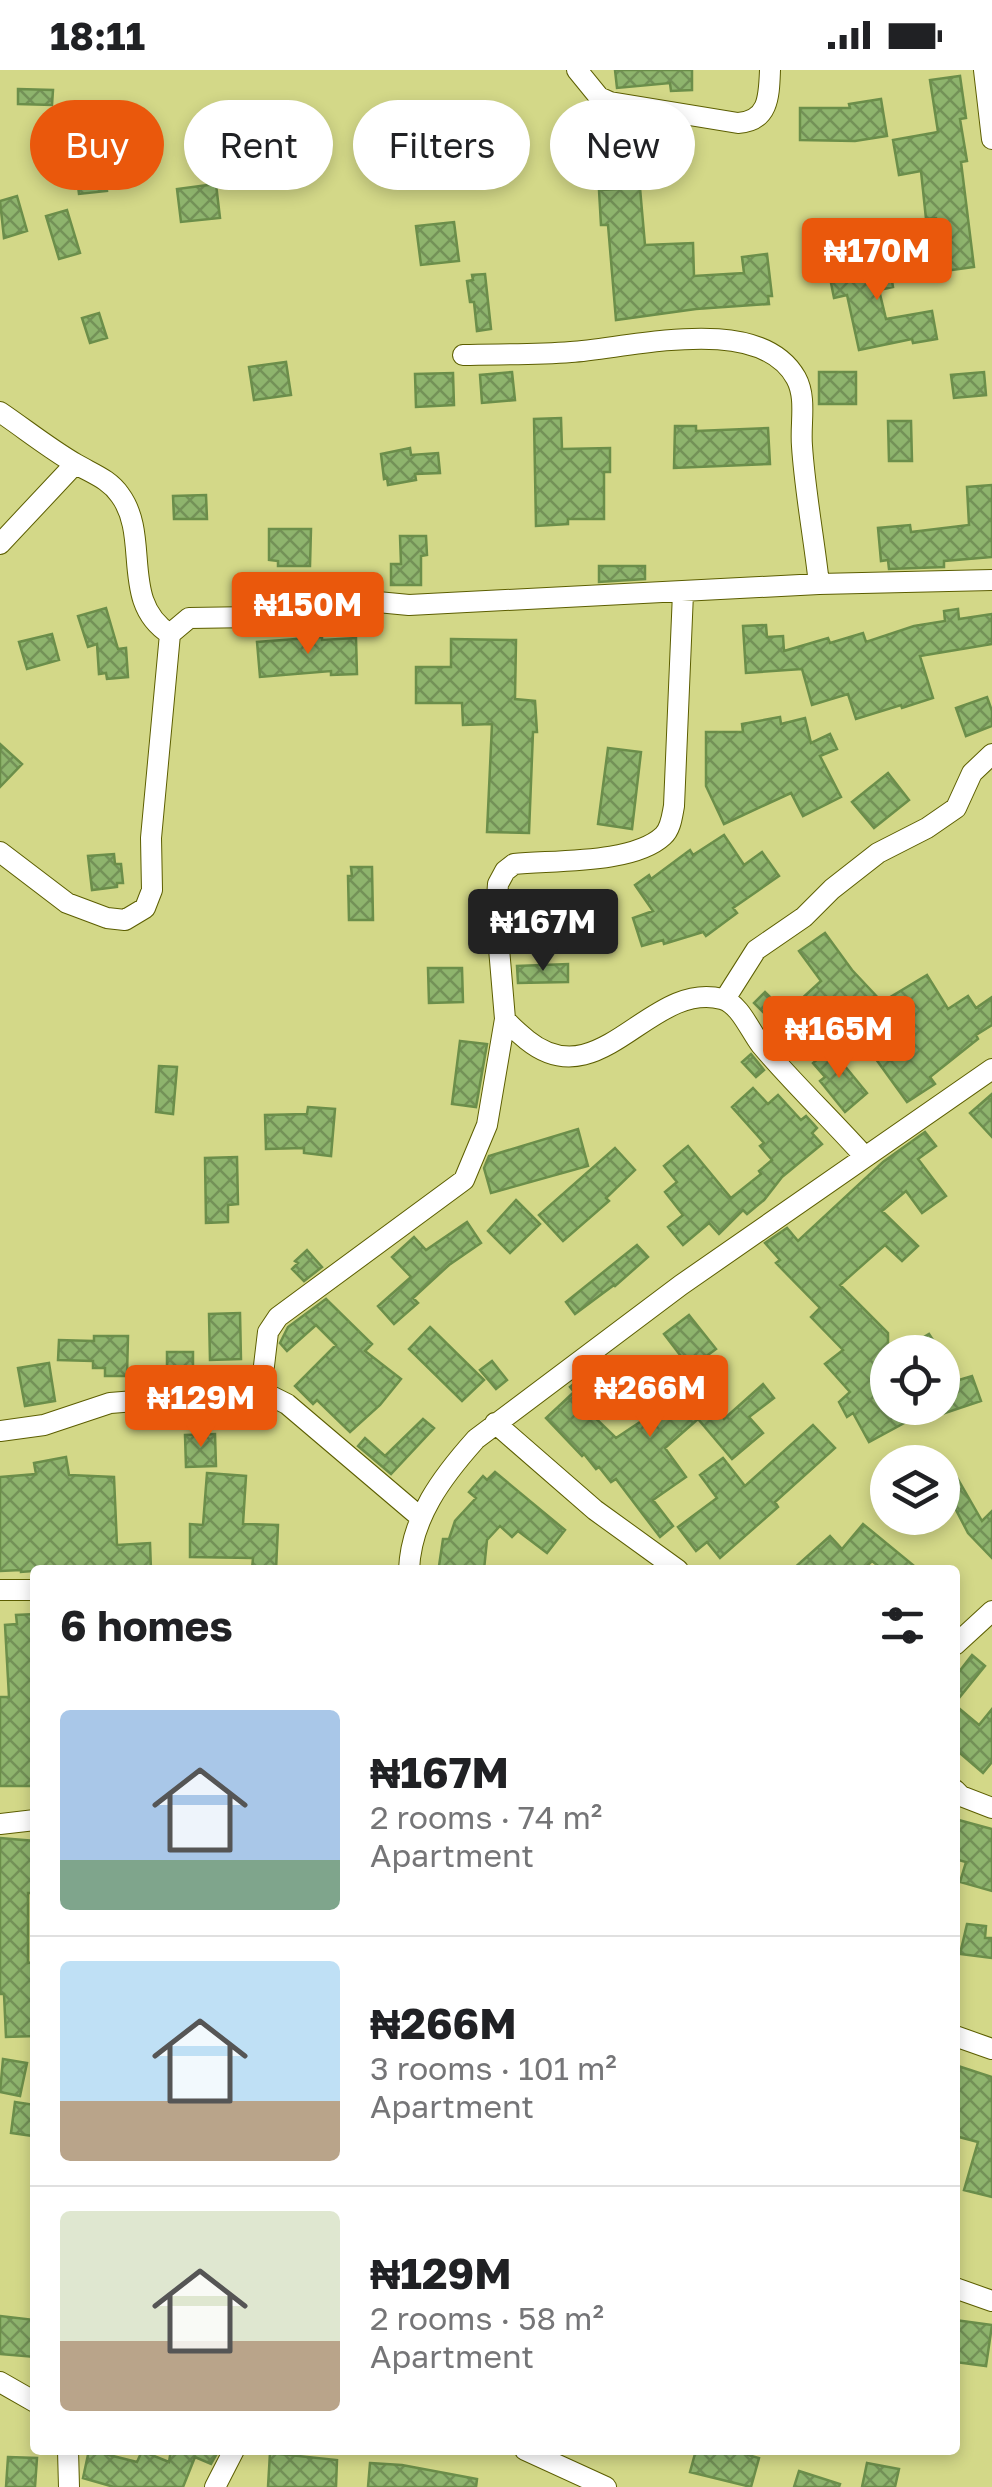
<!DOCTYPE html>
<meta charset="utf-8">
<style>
:root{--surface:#fff;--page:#f6f6f6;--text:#202124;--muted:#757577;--line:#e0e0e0;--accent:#ea580c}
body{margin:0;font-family:"Golos Text",sans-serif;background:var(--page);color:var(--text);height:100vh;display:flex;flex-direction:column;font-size:38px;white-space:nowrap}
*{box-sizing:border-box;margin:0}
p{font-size:32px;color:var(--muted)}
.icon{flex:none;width:55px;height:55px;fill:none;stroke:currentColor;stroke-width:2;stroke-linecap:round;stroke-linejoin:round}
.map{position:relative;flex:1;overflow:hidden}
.side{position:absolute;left:30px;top:1495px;width:930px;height:890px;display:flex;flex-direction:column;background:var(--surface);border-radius:10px;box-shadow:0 5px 15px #0003}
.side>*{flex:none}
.banner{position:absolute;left:30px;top:30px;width:932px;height:90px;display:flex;gap:20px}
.controls{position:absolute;left:870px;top:1265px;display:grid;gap:20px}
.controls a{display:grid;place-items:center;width:90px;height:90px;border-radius:50%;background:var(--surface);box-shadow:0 5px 15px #0003;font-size:50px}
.price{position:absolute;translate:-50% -85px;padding:0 22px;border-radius:10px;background:var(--accent);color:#fff;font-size:32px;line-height:65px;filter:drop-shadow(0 2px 5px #0008)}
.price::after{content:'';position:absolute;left:50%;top:60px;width:30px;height:22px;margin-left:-15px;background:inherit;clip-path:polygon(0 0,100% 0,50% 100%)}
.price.on{background:#222;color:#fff}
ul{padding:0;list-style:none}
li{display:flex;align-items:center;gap:30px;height:250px;padding:0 30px}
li+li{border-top:2px solid var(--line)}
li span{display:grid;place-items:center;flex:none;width:280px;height:200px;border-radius:10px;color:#555}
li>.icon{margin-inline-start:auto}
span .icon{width:120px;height:120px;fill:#fffc;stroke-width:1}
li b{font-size:42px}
h2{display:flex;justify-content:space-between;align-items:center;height:120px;padding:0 30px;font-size:42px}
.chip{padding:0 35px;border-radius:45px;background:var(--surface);box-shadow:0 5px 15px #0003;font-size:35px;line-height:90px}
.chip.on{background:var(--accent);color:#fff}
.status{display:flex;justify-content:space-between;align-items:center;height:70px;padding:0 50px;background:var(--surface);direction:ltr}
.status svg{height:28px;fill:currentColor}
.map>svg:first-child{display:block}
.building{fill:url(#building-cross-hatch);stroke:#6b8e4a;stroke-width:2.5}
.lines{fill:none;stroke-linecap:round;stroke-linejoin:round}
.minor-casing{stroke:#5c5e00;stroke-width:22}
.minor{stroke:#fff;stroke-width:20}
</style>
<div class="status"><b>18:11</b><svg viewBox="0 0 49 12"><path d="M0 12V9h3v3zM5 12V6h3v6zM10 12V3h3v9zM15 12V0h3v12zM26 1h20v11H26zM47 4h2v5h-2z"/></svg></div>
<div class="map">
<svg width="992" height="2417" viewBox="0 0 992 2417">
<defs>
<pattern id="building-cross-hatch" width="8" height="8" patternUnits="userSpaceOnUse" patternTransform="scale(2.5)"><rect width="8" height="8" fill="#8eb46d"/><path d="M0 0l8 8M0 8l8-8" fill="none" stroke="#739157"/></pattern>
</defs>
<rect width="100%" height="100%" fill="#d3d888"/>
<!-- building -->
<path class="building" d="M615,0H692V20L671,21L670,13L617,18Z
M960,6L966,48L960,49L967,91L961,92L974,197L944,201L936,148L926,149L921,101L899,105L893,70L938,62L930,10Z
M18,19L53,20L52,35L18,34Z
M881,29L887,66L855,71L800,70V38H850L849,34Z
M104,88L107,121L79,124L75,91Z
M216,114L220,148L181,152L177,119Z
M640,118L645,175L693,173L694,206L744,203L742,187L767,184L772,226H768L769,234L696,239L616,250L608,155H601L599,120Z
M17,126L27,161L4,168L0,131Z
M67,140L80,183L59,189L46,146Z
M454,152L459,191L421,195L416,156Z
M887,180L893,217L879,220L886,249L932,241L937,269L913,273L912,269L859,280L847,225L834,228L830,208L837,206L834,192Z
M485,204L491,259L477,261L474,232H470L467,211L473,210L472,205Z
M99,243L107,268L90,273L82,248Z
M286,292L291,325L254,330L249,297Z
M512,302L515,330L482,333L480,305Z
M819,302H856V334H819Z
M984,302L986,325L954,328L951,305Z
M453,303L454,335L416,337L415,304Z
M561,348L562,379L610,378V402H604V449H568V454L536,456L534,349Z
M888,351H911L912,391H889Z
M675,356H696V361L768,358L770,394L674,398Z
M410,378L411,385L438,383L440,403L415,404L416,410L388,415L387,408L384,409L381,384Z
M992,415V487L944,491V497L889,499L888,490L881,491L878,458L910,455L911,462L969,455L967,417Z
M206,425L207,449H174L173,426Z
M269,459H311L310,496H278V491L269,490Z
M400,466H426L427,485L421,486V515H391V494H401Z
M599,496H645V509L599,512Z
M106,538L118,579L126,578L128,607L107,609L106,603L99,604L97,574L88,577L78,546Z
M958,539L959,549L992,544V574L920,586L933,628L902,638L901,635L856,649L848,624L812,635L802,599L746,603L743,556L766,555L767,567L783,566L784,581L828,568L830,573L863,563L866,572L914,556L945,551L944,541Z
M52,564L59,590L27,599L19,572Z
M322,567V570L356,568L357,604L331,605V601L260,607L257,572Z
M451,569L516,570L515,629L535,631L537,662H533L529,763L487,762L492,654L463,655L462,633H416V597H451Z
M987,627L992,641V656L966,666L956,638Z
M780,647L781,654L805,648L811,673L830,664L837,679L820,686L841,727L803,746L791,723L724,754L706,716V662H743L742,654Z
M0,674L22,694L0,717Z
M608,678L641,682L632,759L598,754Z
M888,703L909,730L874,758L852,732Z
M724,765L744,795L762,782L779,806L733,838L737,843L706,866L703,862L664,874L663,870L642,876L633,848L653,841L635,815L649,805L651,809L690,780L693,785Z
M114,784L115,794H121L123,813H117V817L92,820L88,786Z
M351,797H372L373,850H349L348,806H352Z
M825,863L852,900L882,932L927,905L948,939L968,926L976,938L992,927V955L976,965L978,969L930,1007L935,1014L907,1032L839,938L804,967L785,947L777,956L754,933L765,922L786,943L821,911L799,881Z
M568,894V912L518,913L517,896Z
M428,898H462L463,932L429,933Z
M460,971L487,974L476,1037L452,1034Z
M830,978L867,1023L845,1042L820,1011L825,1007L813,993Z
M751,984L764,1000L756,1007L742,992Z
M159,996L177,997L173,1044L156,1042Z
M753,1018L768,1034L778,1025L801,1050L806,1046L817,1058L812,1063L822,1074L782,1107L764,1130L747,1144L743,1140L719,1164L709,1153L683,1175L668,1157L683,1145L665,1122L677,1112L664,1096L688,1076L731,1128L761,1104L759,1101L772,1090L760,1076L764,1073L732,1037Z
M992,1024V1067L970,1043Z
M308,1037L335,1039L331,1086L304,1083V1078L266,1079L265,1045L307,1044Z
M578,1059L588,1096L491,1123L484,1098L489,1086Z
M925,1062L936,1076L918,1089L946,1126L922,1143L906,1121L882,1141L918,1176L902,1191L885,1175L840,1215L888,1263V1338H932L869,1372L853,1343L847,1347L839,1332L850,1322L825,1294L843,1280L811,1247L820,1238L776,1193L780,1190L765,1173L787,1158L798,1171L883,1092Z
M615,1078L635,1100L606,1128L609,1131L563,1171L539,1145Z
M237,1087L238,1134L228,1135V1152L206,1153L205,1088Z
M516,1130L540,1154L510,1183L488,1161Z
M467,1152L481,1173L449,1195L413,1228L418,1233L394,1254L378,1236L411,1207L392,1187L414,1167L426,1180Z
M637,1175L648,1187L615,1216L614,1215L575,1244L566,1232Z
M307,1180L322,1197L304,1211L292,1199L298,1193L295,1191Z
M326,1229L372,1274L365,1281L401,1309L380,1335L350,1362L317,1330L313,1334L295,1316L336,1275L316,1255L287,1281L280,1273L288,1257Z
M240,1243L241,1289L210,1290L209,1244Z
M689,1245L716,1279L690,1298L664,1264Z
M430,1257L484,1310L462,1331L409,1279Z
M929,1264L941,1282H899Z
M94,1266H128L127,1306H105V1298H93V1291L58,1290L59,1270L94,1271Z
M167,1282H193V1300H167Z
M942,1285L959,1310L972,1306L981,1331L942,1344Z
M492,1291L507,1310L496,1319L480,1300Z
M49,1293L55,1331L25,1336L18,1298Z
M596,1296L612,1316L585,1338L616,1368L649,1346L652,1351L692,1315L724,1349L763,1314L774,1328L749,1347L763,1363L732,1389L698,1349L665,1378L686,1407L653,1430L673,1456L660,1467L616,1409L611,1412L599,1397L596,1399L584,1384L582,1386L546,1348L574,1322L570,1317Z
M423,1349L434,1358L391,1404L358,1376L365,1368L385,1386Z
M813,1355L835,1378L775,1432L778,1437L720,1488L707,1472L696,1481L678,1457L717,1428L700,1405L723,1388L745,1416Z
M215,1364L216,1396L186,1397L185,1365Z
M66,1387L69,1405L114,1407L117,1475L150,1473L151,1500H87V1497L21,1502V1500L0,1501V1407L36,1404L34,1393Z
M495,1402L565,1460L547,1483L518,1461L512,1467L500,1456L487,1470L484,1500L439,1496L443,1469H449L455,1451L476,1428L469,1422L483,1406L487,1410Z
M207,1403L246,1406L243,1454L278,1455L276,1500L252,1499L253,1488L190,1487V1454L203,1455Z
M955,1404L982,1451L992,1441V1488L968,1463L942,1413Z
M863,1454L919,1500H883L872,1491L863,1500H792L830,1466L842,1479Z
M35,1544V1716H0V1627H9L5,1555L17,1554L16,1545Z
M972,1585L985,1596L955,1633V1607Z
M955,1635L979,1655L992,1639V1692L983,1703L955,1679Z
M955,1749L992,1759V1821L960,1812L966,1792L955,1789Z
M0,1768L35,1771L33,1823H28V1893L34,1892L35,1966L6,1967L4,1924H0Z
M967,1854L986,1856L985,1868H992V1888L960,1884Z
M3,1989L27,1993L20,2026L0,2022Z
M955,1995L992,2007V2127L964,2120L978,2072L955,2066Z
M15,2032L35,2035L33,2066L11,2063Z
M0,2246L35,2250V2287L0,2284Z
M955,2250L992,2255L986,2296L955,2292Z
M89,2380L137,2392L142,2381L169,2392L171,2380H219L211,2394L195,2387L183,2417H114L83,2408Z
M696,2380H731L759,2388L751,2417L690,2402Z
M270,2383L337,2390L336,2417H268Z
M8,2387L37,2388L35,2417H6Z
M370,2393L402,2395L477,2409L476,2417H368Z
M867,2393L899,2399L895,2417H862Z
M799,2401L840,2414L839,2417H794Z"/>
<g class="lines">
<!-- minor casing -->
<g class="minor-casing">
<path id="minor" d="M577,0L599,27L610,32L738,53C769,51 769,26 770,0
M984,0L992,69
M463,285C499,284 535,285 571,282C631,278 759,242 796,308C807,328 800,354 802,376C805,422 814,468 819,514
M0,342C25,359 50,379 76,394C93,404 109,409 120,425C151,467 119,532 170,564
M0,474L75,394
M0,782L67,833L107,848L125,850L145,838L152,820L151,768L170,564L189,548L254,547L325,527L409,535L819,514L992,510
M725,929L756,880L804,847L832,819L878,783L927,758L956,738L972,703L992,684
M505,949C511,957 519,963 527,970C600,1029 650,910 722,929C740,934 750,961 761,975C794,1014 831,1049 865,1087
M261,1321L268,1262L278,1247L464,1110L487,1055L505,949L496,843L498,814L505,801L514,794C554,790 633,794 663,766C671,759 672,746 674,736L683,523
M495,1353L595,1440L678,1500
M0,1361L44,1355L110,1333L261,1321L287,1334L420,1447
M409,1500C411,1448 442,1407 476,1369L681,1215L992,999
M0,1520H35
M955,1575L992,1541
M955,1720L961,1726L992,1738
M0,1754L35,1750
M955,1966L992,1979
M955,2218L992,2231
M0,2312L35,2332
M68,2380L69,2417
M525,2380L606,2417
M215,2417L234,2380"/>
</g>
<!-- minor -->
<use href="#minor" class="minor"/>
</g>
</svg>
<div class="controls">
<a><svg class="icon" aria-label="locate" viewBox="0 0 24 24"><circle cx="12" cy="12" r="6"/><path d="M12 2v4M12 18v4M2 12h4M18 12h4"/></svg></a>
<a><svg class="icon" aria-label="layers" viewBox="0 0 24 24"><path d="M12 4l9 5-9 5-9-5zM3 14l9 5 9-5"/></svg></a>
</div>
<b class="price" style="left:877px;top:233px">₦170M</b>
<b class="price" style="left:308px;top:587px">₦150M</b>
<b class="price on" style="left:543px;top:904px">₦167M</b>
<b class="price" style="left:839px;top:1011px">₦165M</b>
<b class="price" style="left:650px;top:1370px">₦266M</b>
<b class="price" style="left:201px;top:1380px">₦129M</b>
<div class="banner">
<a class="chip on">Buy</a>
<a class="chip">Rent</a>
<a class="chip">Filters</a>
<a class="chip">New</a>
</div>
<section class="side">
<h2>6 homes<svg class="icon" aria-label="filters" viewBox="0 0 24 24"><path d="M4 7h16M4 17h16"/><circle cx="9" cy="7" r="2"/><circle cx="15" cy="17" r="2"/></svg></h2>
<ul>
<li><span style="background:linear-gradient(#a9c7e8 75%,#7fa58c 0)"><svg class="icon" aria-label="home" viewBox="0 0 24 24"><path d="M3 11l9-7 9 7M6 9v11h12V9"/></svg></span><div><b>₦167M</b><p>2 rooms · 74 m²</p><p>Apartment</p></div></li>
<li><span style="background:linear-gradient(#bfe0f5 70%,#b9a48a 0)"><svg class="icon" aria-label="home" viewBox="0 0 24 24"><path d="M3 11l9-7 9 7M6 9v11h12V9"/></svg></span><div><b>₦266M</b><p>3 rooms · 101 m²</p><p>Apartment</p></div></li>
<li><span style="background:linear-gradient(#dfe7d0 65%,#b9a48a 0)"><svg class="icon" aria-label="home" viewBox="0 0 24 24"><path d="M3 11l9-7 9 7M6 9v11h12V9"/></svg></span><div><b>₦129M</b><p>2 rooms · 58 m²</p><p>Apartment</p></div></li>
</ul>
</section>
</div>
